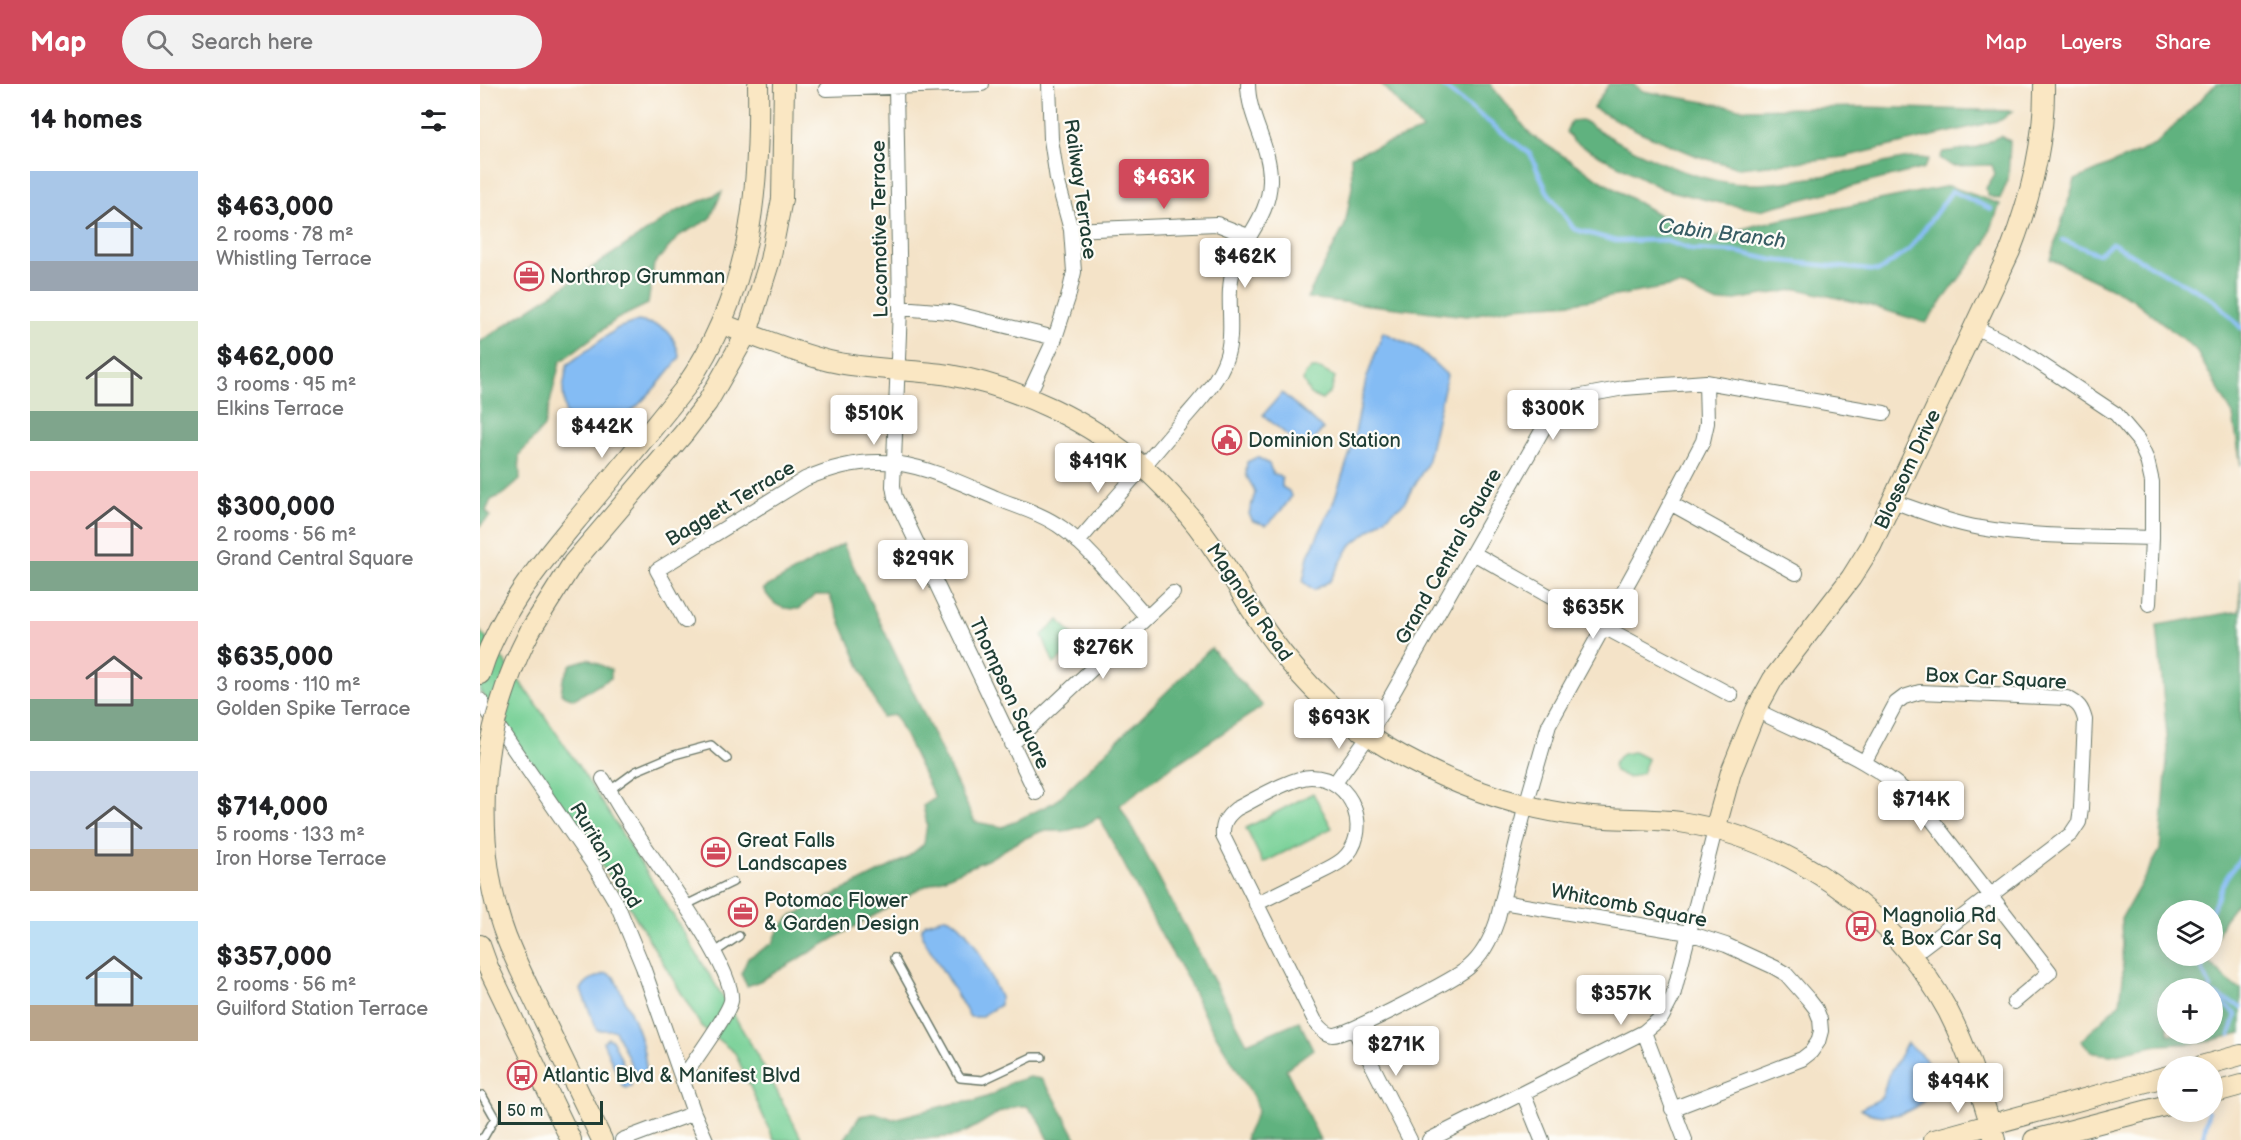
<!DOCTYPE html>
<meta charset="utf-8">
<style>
:root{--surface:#fff;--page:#f2f2f2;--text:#202124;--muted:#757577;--accent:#d1495b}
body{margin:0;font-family:"Balsamiq Sans",sans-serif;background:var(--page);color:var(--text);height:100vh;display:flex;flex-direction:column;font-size:22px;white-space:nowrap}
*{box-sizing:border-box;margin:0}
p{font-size:20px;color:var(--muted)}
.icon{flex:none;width:33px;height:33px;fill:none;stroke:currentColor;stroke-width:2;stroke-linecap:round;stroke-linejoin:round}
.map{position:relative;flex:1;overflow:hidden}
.side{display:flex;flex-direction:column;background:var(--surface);width:480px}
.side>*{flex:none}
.buttons{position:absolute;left:1677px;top:816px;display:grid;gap:12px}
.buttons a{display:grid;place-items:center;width:66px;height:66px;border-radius:50%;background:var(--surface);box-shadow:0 3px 15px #0003;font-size:30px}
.scale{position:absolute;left:18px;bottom:15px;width:105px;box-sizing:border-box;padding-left:6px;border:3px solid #1f3d34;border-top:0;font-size:16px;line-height:21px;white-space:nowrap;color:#1f3d34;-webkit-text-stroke:4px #fdfcf7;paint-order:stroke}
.price{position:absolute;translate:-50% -51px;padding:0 14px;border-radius:6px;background:#fff;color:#222;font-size:20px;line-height:39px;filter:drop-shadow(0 2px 3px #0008)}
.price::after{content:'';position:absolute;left:50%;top:36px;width:18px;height:14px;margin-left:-9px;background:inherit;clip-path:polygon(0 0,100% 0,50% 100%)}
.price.current{background:var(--accent);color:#fff}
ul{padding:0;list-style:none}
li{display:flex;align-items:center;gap:18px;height:150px;padding:0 30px}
li span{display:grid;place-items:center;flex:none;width:168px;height:120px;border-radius:0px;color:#555}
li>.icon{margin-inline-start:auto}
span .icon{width:72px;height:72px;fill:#fffc;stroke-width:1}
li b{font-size:26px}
h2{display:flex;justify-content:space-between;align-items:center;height:72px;padding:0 30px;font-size:26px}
header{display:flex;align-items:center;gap:36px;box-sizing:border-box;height:84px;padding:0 30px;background:var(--accent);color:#fff}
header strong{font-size:28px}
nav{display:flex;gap:33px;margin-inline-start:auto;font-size:21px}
.search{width:420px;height:54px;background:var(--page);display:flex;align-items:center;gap:15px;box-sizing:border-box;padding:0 21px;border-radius:33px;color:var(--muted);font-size:22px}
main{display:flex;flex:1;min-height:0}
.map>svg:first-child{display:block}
.green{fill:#77d096;stroke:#4b8665;stroke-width:1.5}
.forest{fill:#61b27f;stroke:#40785a;stroke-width:1.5;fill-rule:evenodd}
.water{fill:#84bcf4;stroke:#527c94;stroke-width:1.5}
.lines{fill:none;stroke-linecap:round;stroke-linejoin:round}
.stream{stroke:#84bcf4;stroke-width:4.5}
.lane-casing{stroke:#6a7768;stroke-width:10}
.street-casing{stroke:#6a7768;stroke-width:16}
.secondary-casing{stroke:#6a7768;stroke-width:22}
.lane{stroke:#fff;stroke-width:7}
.street{stroke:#fff;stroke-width:14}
.secondary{stroke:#fae7c3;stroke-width:20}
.secondary-bridge-casing{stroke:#6a7768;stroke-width:22;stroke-linecap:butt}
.secondary-bridge{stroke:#fae7c3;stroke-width:20}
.labels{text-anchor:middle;stroke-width:4.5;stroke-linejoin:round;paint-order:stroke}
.street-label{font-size:20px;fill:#1f3d34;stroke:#fdfcf7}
.poi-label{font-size:20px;fill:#1f3d34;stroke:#fdfcf7;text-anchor:start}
.water-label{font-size:21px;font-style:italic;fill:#385d64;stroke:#fdfcf7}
</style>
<header>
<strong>Map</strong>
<div class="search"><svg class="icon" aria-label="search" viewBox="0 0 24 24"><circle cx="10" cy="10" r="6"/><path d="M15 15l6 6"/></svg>Search here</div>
<nav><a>Map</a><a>Layers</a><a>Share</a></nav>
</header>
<main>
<section class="side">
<h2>14 homes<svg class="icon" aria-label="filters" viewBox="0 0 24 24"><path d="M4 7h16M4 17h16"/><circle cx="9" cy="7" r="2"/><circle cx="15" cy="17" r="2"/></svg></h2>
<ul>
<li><span style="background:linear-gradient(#a9c7e8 75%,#9aa5b1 0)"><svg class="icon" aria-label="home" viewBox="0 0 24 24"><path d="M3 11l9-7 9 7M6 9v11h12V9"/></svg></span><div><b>$463,000</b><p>2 rooms · 78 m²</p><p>Whistling Terrace</p></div></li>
<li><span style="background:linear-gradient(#dfe7d0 75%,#7fa58c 0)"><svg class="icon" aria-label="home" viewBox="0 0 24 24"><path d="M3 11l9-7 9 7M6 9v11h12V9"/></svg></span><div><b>$462,000</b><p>3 rooms · 95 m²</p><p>Elkins Terrace</p></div></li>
<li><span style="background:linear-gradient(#f6c9c9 75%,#7fa58c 0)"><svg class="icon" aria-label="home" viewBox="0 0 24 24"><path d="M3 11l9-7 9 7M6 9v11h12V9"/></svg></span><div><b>$300,000</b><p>2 rooms · 56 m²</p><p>Grand Central Square</p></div></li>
<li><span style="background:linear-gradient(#f6c9c9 65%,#7fa58c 0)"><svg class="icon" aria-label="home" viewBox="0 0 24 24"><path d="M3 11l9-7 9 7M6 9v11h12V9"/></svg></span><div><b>$635,000</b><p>3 rooms · 110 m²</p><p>Golden Spike Terrace</p></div></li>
<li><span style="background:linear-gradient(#c9d6e8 65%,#b9a48a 0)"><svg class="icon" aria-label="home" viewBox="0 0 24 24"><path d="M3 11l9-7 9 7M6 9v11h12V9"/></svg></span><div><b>$714,000</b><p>5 rooms · 133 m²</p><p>Iron Horse Terrace</p></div></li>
<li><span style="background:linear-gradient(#bfe0f5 70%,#b9a48a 0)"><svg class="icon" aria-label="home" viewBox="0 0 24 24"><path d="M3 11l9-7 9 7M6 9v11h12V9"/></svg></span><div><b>$357,000</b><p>2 rooms · 56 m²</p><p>Guilford Station Terrace</p></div></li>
</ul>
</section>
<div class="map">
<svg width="1761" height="1056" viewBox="0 0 1761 1056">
<rect width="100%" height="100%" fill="#fdfcf7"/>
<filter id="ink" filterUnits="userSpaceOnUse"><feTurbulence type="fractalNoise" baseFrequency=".0167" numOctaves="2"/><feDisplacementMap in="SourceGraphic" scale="12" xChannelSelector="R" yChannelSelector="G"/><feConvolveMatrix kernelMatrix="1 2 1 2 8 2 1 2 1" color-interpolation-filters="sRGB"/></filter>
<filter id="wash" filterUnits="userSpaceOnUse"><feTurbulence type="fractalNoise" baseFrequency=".008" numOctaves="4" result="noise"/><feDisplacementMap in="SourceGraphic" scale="24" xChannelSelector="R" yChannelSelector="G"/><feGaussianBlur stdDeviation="1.35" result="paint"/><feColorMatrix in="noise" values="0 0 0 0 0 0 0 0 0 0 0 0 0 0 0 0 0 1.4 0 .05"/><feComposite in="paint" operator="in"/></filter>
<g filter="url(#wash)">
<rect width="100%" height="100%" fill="#f4e3c8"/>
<!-- green -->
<path class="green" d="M832,285H840L855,293L851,307L842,316L830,310L823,297L825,290Z
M579,536L599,559L574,580L562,551Z
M0,547C65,625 118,712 172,797C224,882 278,966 322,1056H294L255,969L221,942L143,812L0,607Z
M1154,668L1168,675L1162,689L1149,694L1135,687L1133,681C1139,671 1142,669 1154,668Z
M833,709L852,744L783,779L766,744Z"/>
<!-- forest -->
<path class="forest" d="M901,0H1010L1051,51L1123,98L1222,156L1280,140L1469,102L1520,120L1506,159L1446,239L1388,221L1318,205L1238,219L1200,201L1094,219L1034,223L987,232L827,214L865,141L872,103L871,72L943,46Z
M1129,0H1153L1163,7L1264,25L1383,23L1533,27L1521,36L1364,73L1259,84L1217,72L1160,48L1113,24Z
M1736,0H1761V382L1753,331L1715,265L1651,214L1570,175L1595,96L1675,61Z
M1102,36C1147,65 1211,98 1265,100C1298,101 1333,93 1365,88C1393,84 1422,70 1449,75L1444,84L1280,126L1235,118L1183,105L1094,58L1086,48L1091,37Z
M1520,52L1530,57L1528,96L1520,115L1508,112L1506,104L1515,90L1512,81L1472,82L1460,74L1463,68L1496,64Z
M242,108L230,135L200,151L174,180L168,220L137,235L80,278L64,343L39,371L40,396L25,409L11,416L6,427L10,432L0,442V258L197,127Z
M363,460L495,738L523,743L575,718L731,564L783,622L684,688L640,721L767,959L819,937L833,965L806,985L840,1056H766V1051L778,1027L773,1012L725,933L708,896L683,854L619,733L603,742L586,747H562L539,757L509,775L441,804L282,896L267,902L261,890L268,874L293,859L298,847L310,833L425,775L444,760L447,740L443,722L455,714L415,631L402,633L349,511H335L319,525C299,525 294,522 283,505Z
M1761,493V813L1745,834L1733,863L1732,826H1688V872H1729L1727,876L1754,902L1761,905V949L1722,959L1678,961L1631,971L1614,969L1601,957L1640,919L1643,894L1641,835L1680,766L1688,664L1677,541L1760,527ZM1688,904H1732V950H1688Z
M108,575L131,586V594L94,615L81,610L83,595L91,580Z
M549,993L561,995L574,1013L597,1056H569L559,1036L547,1022C520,1020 500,1045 475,1052C442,1056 399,1056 364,1056L380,1032L396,1029L413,1035L471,1020L495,1017L512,1011L530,999Z"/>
<!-- water -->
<path class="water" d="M158,237C186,242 192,245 200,273C177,304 152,330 121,352L101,342L85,329L83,305L87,281L138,244Z
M903,248L939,265L967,291L947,380L924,419L870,462L850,497L834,506L823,498L828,472L852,422L872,363L886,296Z
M802,309L843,345L825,366L783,331Z
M777,373L789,380L793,390L802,393V403L809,407L811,412C810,417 791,439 786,441L773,437L769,430L775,409C770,392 764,399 767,378Z
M467,833C493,843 508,889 520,913V921L500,933H490L442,852V844L446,839Z
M127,889L134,893C149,925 168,959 166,995L163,997L158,995L135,946H117L101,906C106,895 116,893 127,889Z
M128,954L133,957L151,997V1003L146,1004L142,1001L123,958Z
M1427,959C1432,964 1440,969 1445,975C1474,1014 1415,1046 1380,1025L1398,1016L1403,1011L1407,995Z"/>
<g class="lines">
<!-- stream -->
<path class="stream" d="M960,0L1050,70L1067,107L1094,145L1136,157L1183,156L1213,166L1257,168L1293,176L1399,187L1429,166L1472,107L1511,125
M1583,156L1618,170L1632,159L1662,177L1733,215L1761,244
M1732,826L1746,794L1761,773
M1719,872L1723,888L1731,904
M1733,910L1756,931L1750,951
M1736,911L1761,923
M1723,1056L1728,1028"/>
</g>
</g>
<g filter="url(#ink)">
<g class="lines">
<!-- lane casing -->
<g class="lane-casing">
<path id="lane" d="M130,706L156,687L194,671L231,661L247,675
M204,822L253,798
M235,868L259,852
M414,874L480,994L503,996L552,973H562
M0,1055L4,1053L15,1034L2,1011"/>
</g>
<!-- street casing -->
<g class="street-casing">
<path id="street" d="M416,3L420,224L413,402L415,413L556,709
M346,5L502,0
M591,146L737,140L768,152
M420,224L469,228L575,254
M1495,243L1540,266L1636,330L1658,356L1667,376L1672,398V454L1669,520
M547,314L575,254L588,214L594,188L591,146L577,95L571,55L569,0
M1412,417C1441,427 1471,439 1501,444C1557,454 1616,452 1672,454
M1190,419L1316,489
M598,458C632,418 668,378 702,337C718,318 738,298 746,274C756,244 744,213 754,184C765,151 789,133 790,97C791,62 768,34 768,0
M993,469L1124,543L1251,611
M205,537L177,486L325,395C402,361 444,383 516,414C538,423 563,430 582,444C611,465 642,506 667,533
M0,616L115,783L137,820L163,883L214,1029L226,1056
M1276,626C1334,656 1390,672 1439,719L1570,888L1534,918
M532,660L693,509
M1385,677L1416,619L1424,613L1440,608L1587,614C1598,619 1602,624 1605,636L1601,724L1599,738L1591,750L1431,872
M123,695C133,712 143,730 154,746C174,777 256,885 251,917C248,931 212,980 202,995
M855,699L889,651L1076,322L1096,313L1144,304L1226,298L1404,329
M1022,818L1209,849L1246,861L1294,883L1306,890L1329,916L1336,925L1340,935L1341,947L1338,958L1331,968L1322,975L1192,1025
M776,820C794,811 812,802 829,794C840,788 852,784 862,776C894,749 873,693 831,693C812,693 774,716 756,725C746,733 742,740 743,752L835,937C840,943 845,950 853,951C866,952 977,894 989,883C1003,871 1011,855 1017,837L1046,721L1069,641L1159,479L1223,357L1227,339L1226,298
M874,945L930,1056
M1164,948L1205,1056
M1043,1009L1062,1056
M142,1056L214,1029
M949,1056L1164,948L1182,933L1193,912L1235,746"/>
</g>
<!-- secondary casing -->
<g class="secondary-casing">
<path id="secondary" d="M242,240C277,253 312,268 349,277C388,286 429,285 469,291C539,303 611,338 664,384C694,411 720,443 742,477C753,492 761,510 771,525C805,579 851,630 906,663C966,698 1034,724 1103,732C1135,736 1168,734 1200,738C1311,755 1414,827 1468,927C1489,968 1502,1012 1515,1056
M50,547L93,479L204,349L227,319L267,249L290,176L302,115L304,0
M0,590C19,528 60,480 100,432C136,389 171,347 205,304C270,209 280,112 278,0
M10,659C0,722 3,792 26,853C38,883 52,911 66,940C85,979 103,1017 122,1056
M1235,746L1251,688L1276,626L1293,595L1371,494L1391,462L1530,167C1551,113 1565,58 1564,0
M0,861L8,883L91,1056
M1721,982L1761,971
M1732,1009L1761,1001
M1454,1056L1688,992
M1554,1056L1688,1021"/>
</g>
<!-- lane -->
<use href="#lane" class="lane"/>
<!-- street -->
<use href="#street" class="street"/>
<!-- secondary -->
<use href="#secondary" class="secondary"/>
<!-- secondary-bridge casing -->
<g class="secondary-bridge-casing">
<path id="secondary-bridge" d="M10,659C19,619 31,583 50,547"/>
</g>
<!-- secondary-bridge -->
<use href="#secondary-bridge" class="secondary-bridge"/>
</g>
</g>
<!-- icons -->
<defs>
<g id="office-ring" transform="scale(1.5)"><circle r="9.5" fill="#fdfcf7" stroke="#d1495b" stroke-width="1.5"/><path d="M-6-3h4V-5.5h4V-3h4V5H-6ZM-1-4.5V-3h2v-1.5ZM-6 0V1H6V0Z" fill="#d1495b"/></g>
<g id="civic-ring" transform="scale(1.5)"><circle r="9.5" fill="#fdfcf7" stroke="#d1495b" stroke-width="1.5"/><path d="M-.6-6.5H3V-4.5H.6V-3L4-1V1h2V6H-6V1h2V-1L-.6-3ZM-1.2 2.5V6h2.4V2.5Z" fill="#d1495b"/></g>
<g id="bus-ring" transform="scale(1.5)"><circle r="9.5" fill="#fdfcf7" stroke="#d1495b" stroke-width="1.5"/><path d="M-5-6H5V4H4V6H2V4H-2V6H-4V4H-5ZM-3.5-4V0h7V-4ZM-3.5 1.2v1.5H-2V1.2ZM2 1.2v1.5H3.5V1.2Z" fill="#d1495b"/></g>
</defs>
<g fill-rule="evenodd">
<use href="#office-ring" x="49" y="192"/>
<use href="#civic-ring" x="747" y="356"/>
<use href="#office-ring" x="236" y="768"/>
<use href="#office-ring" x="263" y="828"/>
<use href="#bus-ring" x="1381" y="842"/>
<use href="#bus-ring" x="42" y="991"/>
</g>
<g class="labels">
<!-- street labels -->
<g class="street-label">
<text transform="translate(601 105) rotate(82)" y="7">Railway Terrace</text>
<text transform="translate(399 145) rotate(-91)" y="7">Locomotive Terrace</text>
<text transform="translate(1427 385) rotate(-65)" y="7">Blossom Drive</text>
<text transform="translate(250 419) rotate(-31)" y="7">Baggett Terrace</text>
<text transform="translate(968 472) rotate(-61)" y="7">Grand Central Square</text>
<text transform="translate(770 518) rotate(56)" y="7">Magnolia Road</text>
<text transform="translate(1516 594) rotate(3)" y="7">Box Car Square</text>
<text transform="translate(530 609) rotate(65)" y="7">Thompson Square</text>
<text transform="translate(126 771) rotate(59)" y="7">Ruritan Road</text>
<text transform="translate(1149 821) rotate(11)" y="7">Whitcomb Square</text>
</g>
<!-- poi labels -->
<g class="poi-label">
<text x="70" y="199">Northrop Grumman</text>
<text x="768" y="363">Dominion Station</text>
<text x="257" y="763">Great Falls<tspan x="257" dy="23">Landscapes</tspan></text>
<text x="284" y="823">Potomac Flower<tspan x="284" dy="23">&amp; Garden Design</tspan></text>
<text x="1402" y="838">Magnolia Rd<tspan x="1402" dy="23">&amp; Box Car Sq</tspan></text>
<text x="63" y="998">Atlantic Blvd &amp; Manifest Blvd</text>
</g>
<!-- water labels -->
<g class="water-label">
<text transform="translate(1242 149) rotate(7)" y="7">Cabin Branch</text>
</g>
</g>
</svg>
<div class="buttons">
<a><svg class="icon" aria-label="layers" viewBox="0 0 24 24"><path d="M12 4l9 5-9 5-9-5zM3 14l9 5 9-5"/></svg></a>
<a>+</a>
<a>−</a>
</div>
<div class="scale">50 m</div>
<b class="price current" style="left:684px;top:126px">$463K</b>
<b class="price" style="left:765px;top:205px">$462K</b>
<b class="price" style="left:1073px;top:357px">$300K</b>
<b class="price" style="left:394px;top:362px">$510K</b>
<b class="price" style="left:122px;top:375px">$442K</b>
<b class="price" style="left:618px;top:410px">$419K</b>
<b class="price" style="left:443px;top:507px">$299K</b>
<b class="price" style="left:1113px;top:556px">$635K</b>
<b class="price" style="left:623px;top:596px">$276K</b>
<b class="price" style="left:859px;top:666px">$693K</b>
<b class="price" style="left:1441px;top:748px">$714K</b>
<b class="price" style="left:1141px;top:942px">$357K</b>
<b class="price" style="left:916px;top:993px">$271K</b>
<b class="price" style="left:1478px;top:1030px">$494K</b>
</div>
</main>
